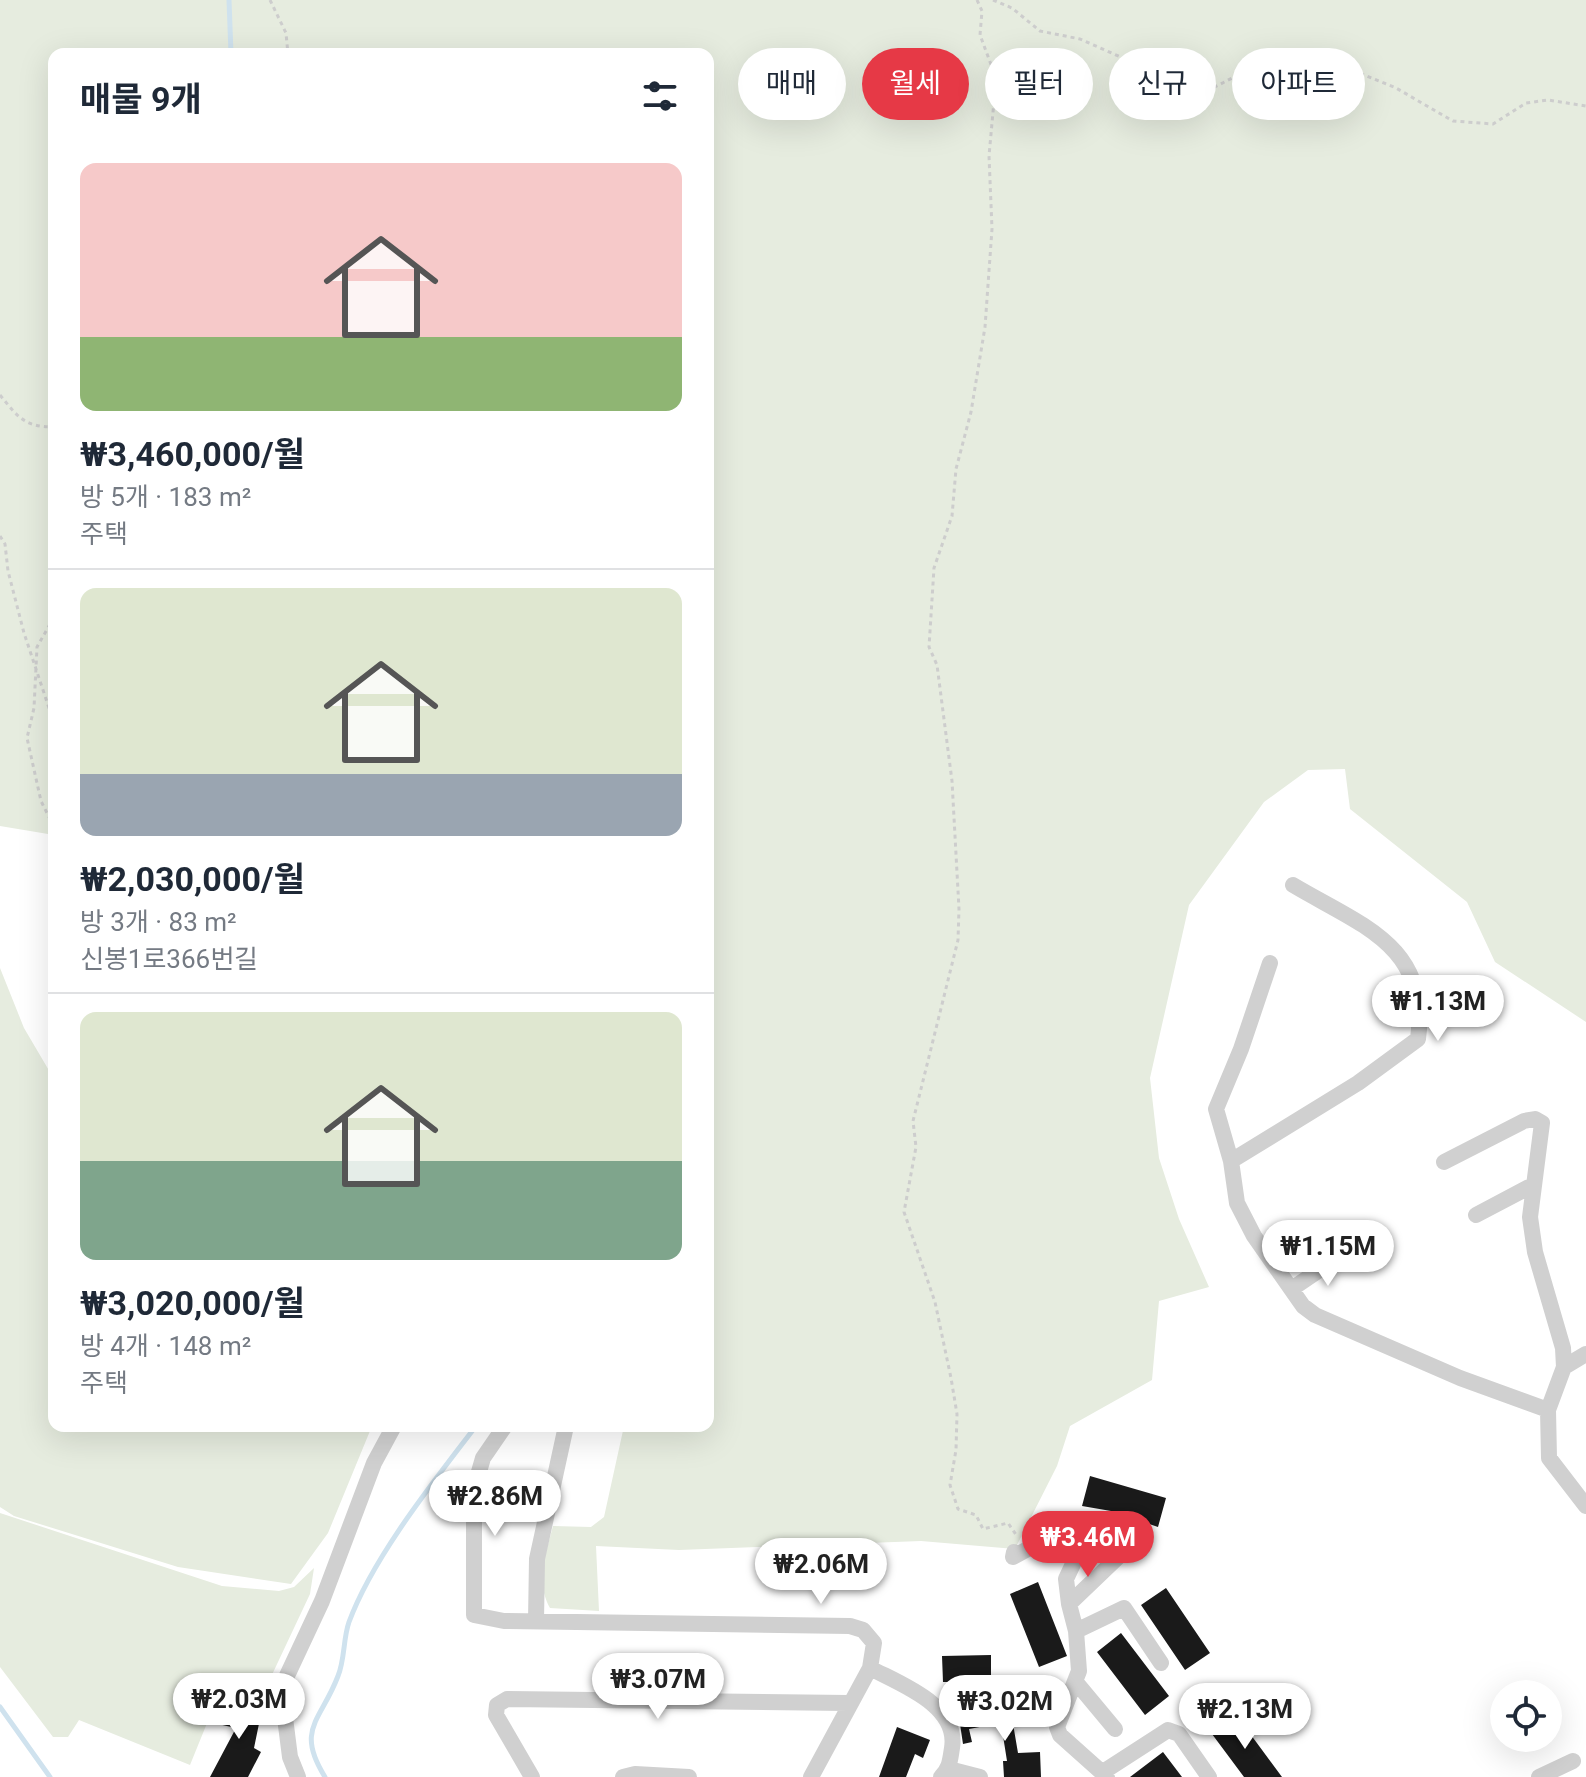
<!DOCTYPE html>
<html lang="ko">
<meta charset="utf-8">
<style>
:root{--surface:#fff;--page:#f2f2f3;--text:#1f2937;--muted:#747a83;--line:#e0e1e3;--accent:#e63946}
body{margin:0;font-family:Roboto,"Noto Sans KR",sans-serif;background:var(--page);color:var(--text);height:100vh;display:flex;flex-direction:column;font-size:30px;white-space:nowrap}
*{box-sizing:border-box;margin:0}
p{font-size:26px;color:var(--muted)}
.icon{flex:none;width:44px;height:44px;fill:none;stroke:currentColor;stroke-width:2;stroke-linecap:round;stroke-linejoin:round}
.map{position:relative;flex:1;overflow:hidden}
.details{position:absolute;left:48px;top:48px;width:666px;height:1384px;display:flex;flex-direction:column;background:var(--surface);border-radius:16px;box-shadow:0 8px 32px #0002}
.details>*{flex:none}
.hud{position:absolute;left:738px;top:48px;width:728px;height:72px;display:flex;gap:16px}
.tools{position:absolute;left:1490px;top:1680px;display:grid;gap:16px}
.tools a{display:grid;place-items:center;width:72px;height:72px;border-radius:50%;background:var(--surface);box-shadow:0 8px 32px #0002;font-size:40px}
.price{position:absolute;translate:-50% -68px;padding:0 18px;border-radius:28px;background:#fff;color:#222;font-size:26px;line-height:52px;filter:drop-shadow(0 2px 4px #0008)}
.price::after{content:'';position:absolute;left:50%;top:48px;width:24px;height:18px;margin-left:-12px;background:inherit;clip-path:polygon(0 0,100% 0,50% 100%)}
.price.on{background:var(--accent);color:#fff}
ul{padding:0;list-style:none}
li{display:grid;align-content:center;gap:16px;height:424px;padding:0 32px}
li+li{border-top:2px solid var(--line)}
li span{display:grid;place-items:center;height:248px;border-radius:16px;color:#555}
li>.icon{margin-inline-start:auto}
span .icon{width:144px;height:144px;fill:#fffc;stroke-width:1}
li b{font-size:34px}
h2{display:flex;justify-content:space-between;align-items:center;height:96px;padding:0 32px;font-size:34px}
.chip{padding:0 28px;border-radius:36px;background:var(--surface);box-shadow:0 8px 32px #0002;font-size:28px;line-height:72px}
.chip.on{background:var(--accent);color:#fff}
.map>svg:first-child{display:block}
.green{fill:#e6ecdf}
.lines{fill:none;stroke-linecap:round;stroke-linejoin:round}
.stream{stroke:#cfe2ee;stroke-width:5}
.building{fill:#1a1a1a}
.path{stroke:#cdcdcd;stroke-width:3;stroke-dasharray:4 4;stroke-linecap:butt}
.minor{stroke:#d0d0d0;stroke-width:16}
</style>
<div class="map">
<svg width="1586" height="1777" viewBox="0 0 1586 1777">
<rect width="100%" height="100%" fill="#fff"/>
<!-- green -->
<path class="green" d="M0,0H1586V1022L1495,962L1467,902L1350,809L1345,769L1308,770L1264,802L1189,905L1150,1078L1159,1158L1179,1219L1209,1287L1159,1301L1152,1380L1070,1426L1057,1466L1015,1549L921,1541L679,1550L596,1546L599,1611L550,1608C535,1582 546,1553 553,1526L591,1527L604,1517L624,1426H708V54H54V835L0,826Z
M0,968L24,1028L54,1079V1426H372L328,1533L291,1584L178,1567L14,1516L0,1507Z
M0,1513L222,1586L279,1591L294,1587L314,1568L310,1594L270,1679L237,1681L216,1701L190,1765L79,1720L68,1737H53L0,1667Z"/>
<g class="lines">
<!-- stream -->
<path class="stream" d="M229,0L231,54
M0,1707L50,1777
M325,1777C295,1729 321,1721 338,1676C345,1659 343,1639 349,1622C373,1557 434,1481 476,1426"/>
</g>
<!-- building -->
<path class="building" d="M1090,1476L1166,1498L1158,1527L1111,1511L1082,1506Z
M1038,1582L1067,1656L1039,1667L1010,1594Z
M1166,1588L1210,1653L1185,1670L1141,1605Z
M1121,1633L1169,1696L1145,1715L1097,1652Z
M991,1655V1682H943L942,1656Z
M223,1701L262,1709L254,1748L261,1752L248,1777H210L236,1728L218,1724Z
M1004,1707L1007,1719L1012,1718L1018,1753L1040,1752L1041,1777H1004L1003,1761H1007L1001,1723L969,1729L972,1742L963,1744L960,1724L968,1723L966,1714Z
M1237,1716L1282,1777H1244L1212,1734Z
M897,1727L930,1740L923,1758L915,1754L906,1777H879Z
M1163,1752L1182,1777H1130Z"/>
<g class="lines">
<!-- path -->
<path class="path" d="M270,0L286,33L288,54
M977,0L982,11L980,35L993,70L995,90L989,156L992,229L985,327L971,412L956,469L952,516L934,568L929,647L937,665L952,781L959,909L958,940L913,1121L916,1147L904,1212L935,1302L951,1378L957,1414L956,1450L950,1485L958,1509L976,1515L983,1529L1008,1523L1017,1536
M993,0L1012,8L1040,31L1080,39L1125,59L1157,99L1188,108L1199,95L1240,74L1337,64L1396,88L1453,121L1493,124L1526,103L1548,100L1586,106
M0,395C18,417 24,427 54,427
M0,536L5,544L8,571L24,633L49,708L54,710
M54,617L37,647L34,708L27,738L41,801L54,827"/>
<!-- minor -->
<path class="minor" d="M1270,963L1241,1049L1216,1109L1231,1161L1237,1203L1254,1236L1303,1306L1315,1315L1460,1378L1548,1410
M1231,1161L1358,1083L1418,1039C1430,945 1360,925 1293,885
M1444,1162L1524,1121L1535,1119L1542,1123L1530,1217L1535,1252L1563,1348L1564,1367L1548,1410L1549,1458L1586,1506
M1476,1215L1531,1186
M1293,1288L1340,1256
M1564,1367L1586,1354
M505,1426L483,1458L474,1489V1615L504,1621L850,1626L863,1630L874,1643L870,1668C900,1684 959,1705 952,1748C950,1760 950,1768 941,1777
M1107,1521L1132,1531L1138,1538L1069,1604L1076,1631L1079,1671L1057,1727L1060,1735L1107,1777
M1014,1552L1013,1557L1048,1538L1080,1549L1066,1579L1069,1604
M536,1621L537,1559L566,1426
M1076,1631L1124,1608L1161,1663
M1075,1681L1115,1729
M949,1769L980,1777
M1103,1772L1168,1730L1179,1734L1209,1777
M298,1777L290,1757L283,1702L285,1680L322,1601L374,1463L394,1426
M532,1777L496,1715L497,1705L507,1699L848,1703
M623,1777L635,1774L689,1777
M811,1777L870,1668
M1539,1777L1573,1761"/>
</g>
</svg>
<div class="tools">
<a><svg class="icon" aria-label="locate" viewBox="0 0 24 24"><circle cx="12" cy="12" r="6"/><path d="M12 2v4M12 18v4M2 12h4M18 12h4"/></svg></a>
</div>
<b class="price" style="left:1438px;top:1043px">₩1.13M</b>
<b class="price" style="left:1328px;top:1288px">₩1.15M</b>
<b class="price" style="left:495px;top:1538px">₩2.86M</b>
<b class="price on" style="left:1088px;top:1579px">₩3.46M</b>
<b class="price" style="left:821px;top:1606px">₩2.06M</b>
<b class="price" style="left:658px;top:1721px">₩3.07M</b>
<b class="price" style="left:239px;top:1741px">₩2.03M</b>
<b class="price" style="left:1005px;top:1743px">₩3.02M</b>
<b class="price" style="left:1245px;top:1751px">₩2.13M</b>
<div class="hud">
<a class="chip">매매</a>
<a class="chip on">월세</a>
<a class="chip">필터</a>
<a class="chip">신규</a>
<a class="chip">아파트</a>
</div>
<section class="details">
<h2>매물 9개<svg class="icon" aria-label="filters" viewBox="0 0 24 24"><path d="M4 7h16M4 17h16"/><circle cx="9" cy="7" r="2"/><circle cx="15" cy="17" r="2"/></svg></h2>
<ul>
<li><span style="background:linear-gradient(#f6c9c9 70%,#8fb573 0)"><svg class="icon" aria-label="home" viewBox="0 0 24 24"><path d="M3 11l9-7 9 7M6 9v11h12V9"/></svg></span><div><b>₩3,460,000/월</b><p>방 5개 · 183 m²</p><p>주택</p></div></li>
<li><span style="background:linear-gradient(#dfe7d0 75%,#9aa5b1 0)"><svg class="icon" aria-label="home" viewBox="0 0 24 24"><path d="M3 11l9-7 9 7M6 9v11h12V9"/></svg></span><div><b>₩2,030,000/월</b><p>방 3개 · 83 m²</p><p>신봉1로366번길</p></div></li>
<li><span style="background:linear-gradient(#dfe7d0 60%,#7fa58c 0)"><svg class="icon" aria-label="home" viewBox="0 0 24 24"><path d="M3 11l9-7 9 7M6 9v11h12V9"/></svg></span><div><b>₩3,020,000/월</b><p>방 4개 · 148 m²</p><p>주택</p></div></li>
</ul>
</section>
</div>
